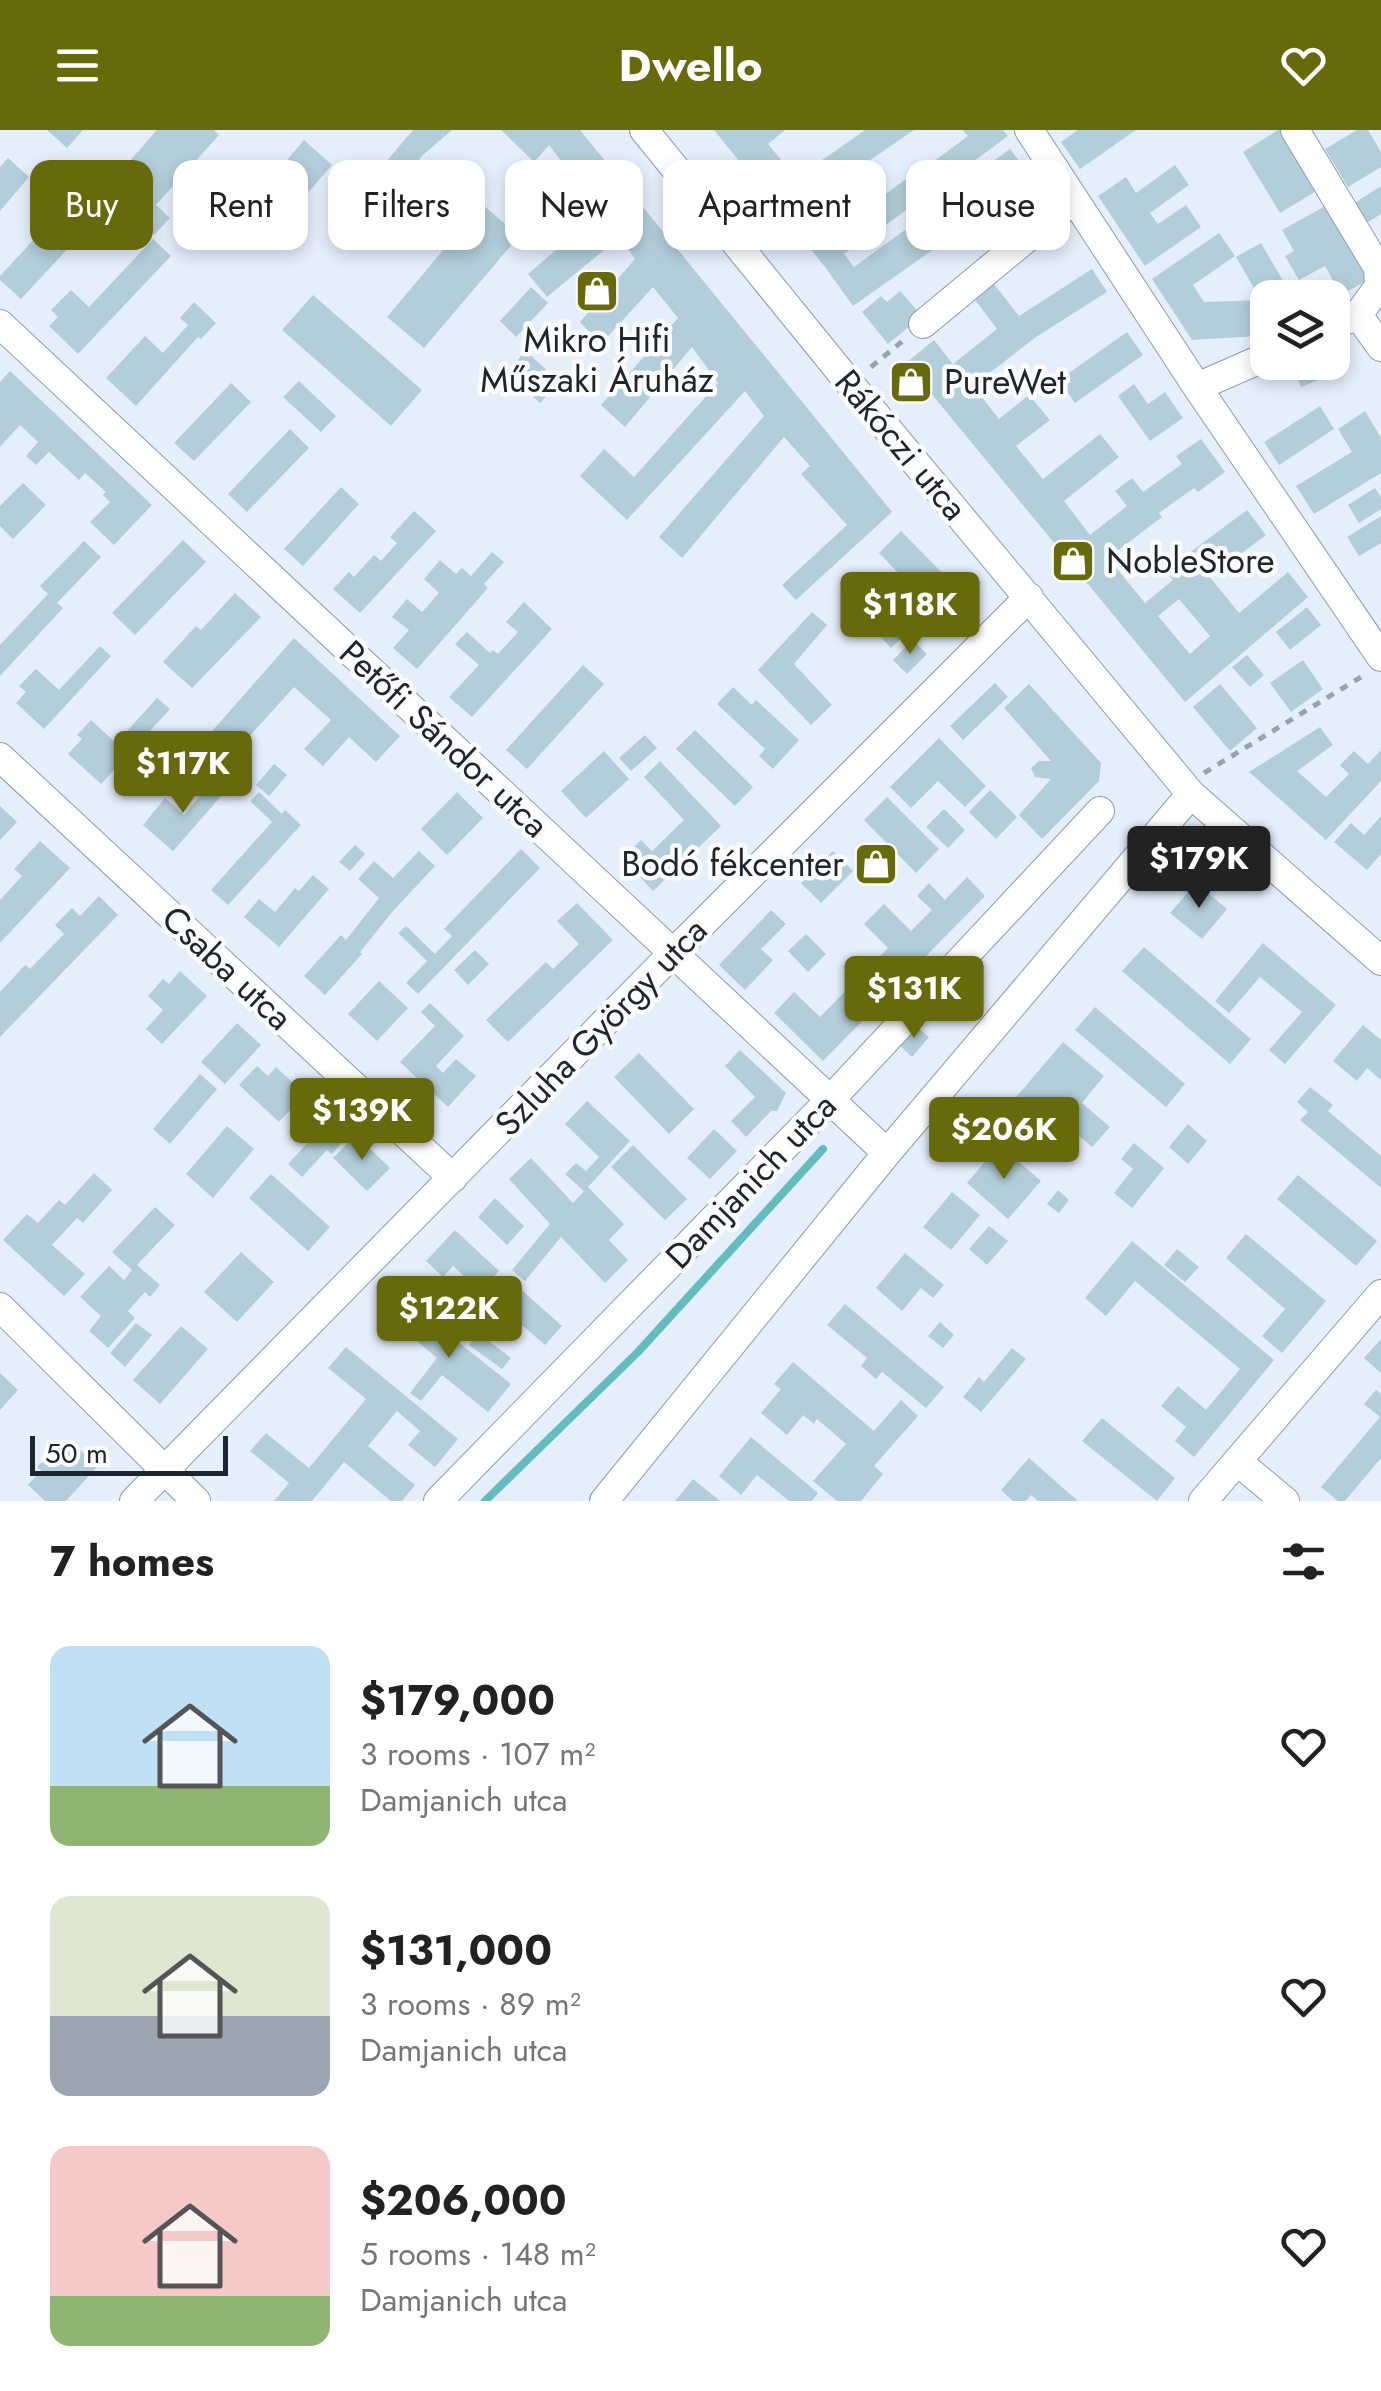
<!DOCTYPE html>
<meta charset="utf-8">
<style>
:root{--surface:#fff;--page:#f6f6f6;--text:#222;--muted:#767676;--accent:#676a0b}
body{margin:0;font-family:Jost,sans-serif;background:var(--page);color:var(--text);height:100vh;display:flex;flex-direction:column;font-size:38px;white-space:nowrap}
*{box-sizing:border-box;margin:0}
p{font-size:32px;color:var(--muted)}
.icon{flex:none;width:55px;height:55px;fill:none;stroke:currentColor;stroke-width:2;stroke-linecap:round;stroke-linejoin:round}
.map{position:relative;height:1371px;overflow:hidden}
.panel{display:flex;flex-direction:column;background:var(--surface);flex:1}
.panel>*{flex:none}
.hud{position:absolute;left:30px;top:30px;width:1322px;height:90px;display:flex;gap:20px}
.fabs{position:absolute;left:1250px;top:150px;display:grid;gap:20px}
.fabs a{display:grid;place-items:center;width:100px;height:100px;border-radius:20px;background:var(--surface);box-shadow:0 5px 15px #0003;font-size:50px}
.scale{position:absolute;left:30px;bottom:25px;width:198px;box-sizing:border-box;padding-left:10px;border:5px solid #1e252c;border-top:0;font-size:28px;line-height:35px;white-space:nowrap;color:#1e252c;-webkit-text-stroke:8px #fbfbfb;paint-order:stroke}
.price{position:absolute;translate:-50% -85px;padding:0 22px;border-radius:10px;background:var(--accent);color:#fff;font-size:32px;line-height:65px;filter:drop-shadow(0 2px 5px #0008)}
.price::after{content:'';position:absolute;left:50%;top:60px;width:30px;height:22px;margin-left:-15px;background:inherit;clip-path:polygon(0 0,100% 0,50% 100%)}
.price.active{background:#222;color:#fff}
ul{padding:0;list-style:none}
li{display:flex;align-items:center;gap:30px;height:250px;padding:0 50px}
li span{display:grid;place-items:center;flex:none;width:280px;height:200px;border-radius:20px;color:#555}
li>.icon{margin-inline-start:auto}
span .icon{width:120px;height:120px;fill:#fffc;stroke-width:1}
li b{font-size:42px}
h2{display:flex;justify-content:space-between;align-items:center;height:120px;padding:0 50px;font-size:42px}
.chip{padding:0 35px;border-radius:20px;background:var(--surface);box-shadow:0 5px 15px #0003;font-size:35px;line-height:90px}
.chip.active{background:var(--accent);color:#fff}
header{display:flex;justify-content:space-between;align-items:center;height:130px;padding:0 50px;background:var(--accent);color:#fff;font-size:45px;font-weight:700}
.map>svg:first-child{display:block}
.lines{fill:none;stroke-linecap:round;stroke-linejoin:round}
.stream{stroke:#63bcbe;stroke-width:8}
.building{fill:#b2ceda;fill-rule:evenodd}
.minor-casing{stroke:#8b9baf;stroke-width:30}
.path{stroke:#9aa3ad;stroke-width:5;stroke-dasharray:8 8;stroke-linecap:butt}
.minor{stroke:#fff;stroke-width:28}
.labels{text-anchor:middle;stroke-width:9;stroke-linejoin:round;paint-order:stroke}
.poi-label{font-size:35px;fill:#1e252c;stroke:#fbfbfb;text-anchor:start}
.street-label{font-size:35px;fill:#1e252c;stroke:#fbfbfb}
</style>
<header><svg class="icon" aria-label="menu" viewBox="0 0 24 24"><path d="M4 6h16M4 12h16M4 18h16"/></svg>Dwello<svg class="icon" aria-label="heart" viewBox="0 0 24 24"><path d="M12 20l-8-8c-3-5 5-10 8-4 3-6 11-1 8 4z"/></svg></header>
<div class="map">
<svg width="1381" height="1371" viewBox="0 0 1381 1371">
<rect width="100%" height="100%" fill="#e5effc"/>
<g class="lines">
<!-- stream -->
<path class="stream" d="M485,1371L638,1222L823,1019"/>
</g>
<!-- building -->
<path class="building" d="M47,0H83L67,18Z
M157,0H214L219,5L156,75L170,88L154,105L134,88L122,101L102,82L21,169L0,150V146L91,48L104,60Z
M413,0H452L423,25L389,67L368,53Z
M501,0H580L892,382L796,470L782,455L847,395L801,344L810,336L784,307L682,428L659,407L764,286L745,261L627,390L580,346L604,319L634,347L718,253L692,217L625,297L601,275L678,188L653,157L601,214L580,192L635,129L620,107L547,167L528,144L587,93L545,44L561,31L549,15L534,32Z
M714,0H785L768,14L788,38L808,40L865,0H914L818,66L856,115L844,124L854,137L916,92L934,119L853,176L825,137Z
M963,0H1003L1008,6L927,66L913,47L968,6Z
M1078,0H1136L1080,39L1061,12Z
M1278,0H1281L1318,60L1280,83L1243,22Z
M1357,0H1368L1381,22V37L1348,57L1325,19Z
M304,10L332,35L279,96L251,72Z
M1010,19L1052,74L992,122L968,90L1001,66L981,40Z
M8,28L29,47L0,81V37Z
M1175,35L1189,55L1150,83L1158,94L1186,75L1201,97L1145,136L1098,66L1126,47L1136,63Z
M906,49L921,69L875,103L860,83Z
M1381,56V84L1365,94L1353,74Z
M942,59L968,90L948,106L922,75Z
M482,74L519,106L424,218L387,187Z
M1329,74L1370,149L1341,165L1325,136L1299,150L1285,126L1294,121L1282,100Z
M1219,103L1235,126L1193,155L1204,172L1261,170L1236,127L1261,113L1293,168H1268V199L1258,206L1192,210L1152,149Z
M153,109L171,126L78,224L49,196L58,187L51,180L71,160L89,177Z
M1092,139L1107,162L1036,207L973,256L999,289L1029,265L1050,290L1016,316L1043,349L1100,304L1119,327L1064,371L1090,405L1127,376L1115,361L1132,348L1143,362L1182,334L1176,326L1201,309L1225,342L1198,362L1194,358L1159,383L1162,387L1108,428L1145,473L1173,450L1165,441L1247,380L1266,405L1210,447L1239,483L1288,442L1308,467L1185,572L906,233L934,210L953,234L997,199L975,170L994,154L1019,186ZM1179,469L1210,506L1190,524L1158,486Z
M531,157L548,173L516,207L500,191Z
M900,161L922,186L888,214L862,182L881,166L887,172Z
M313,165L422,260L391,296L282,200Z
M194,172L216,193L201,209L198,207L136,276L106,248L145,206L163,223L188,195L180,188Z
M1127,202L1143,225L1075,273L1059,250Z
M1333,216L1343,240L1301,257L1291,232H1332Z
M526,221L559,252L540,273L506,242Z
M10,241L152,375L114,415L90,392L110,372L103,365L106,362L85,343L79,350L49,322L36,335L26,326L38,312L20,295L0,317V252Z
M299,251L336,286L321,302L283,267Z
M231,253L251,272L194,331L174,313Z
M1134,254L1148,274L1165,262L1183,288L1150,311L1118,266Z
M1320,276L1334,299L1279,335L1264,312Z
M1365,281L1381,308V343L1314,384L1296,356L1352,322L1338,299Z
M290,299L309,318L247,382L228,364Z
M23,353L46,375L13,409L0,396V376Z
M341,357L359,374L303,436L284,419Z
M1375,358L1381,367V379L1359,393L1348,375Z
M414,381L436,401L360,483L333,459L349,442L354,447L374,425L381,431L397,413L390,407Z
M1381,386V413L1359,426L1347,407Z
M901,401L955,456L891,518L872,498L913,458L879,423Z
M183,410L206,432L135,505L112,483Z
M84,411L101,427L57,473L63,478L0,546V515L48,464L40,456Z
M492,422L504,432L484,454L488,458L417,539L393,518L409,500L392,487L407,469L422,482L439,463L424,449L440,430L456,444L462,438L471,446Z
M235,463L261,487L192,558L163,532L196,496L201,500Z
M524,472L552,499L472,587L449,567L479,535L455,514L467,502L490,523L493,520L498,524L518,502L506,492Z
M1307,477L1321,495L1290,520L1276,502Z
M812,482L827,495L794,534L832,575L811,595L758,540Z
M294,508L400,606L376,632L349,607L323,636L304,619L331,590L294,557L229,629L206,608Z
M913,510L927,524L907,544L893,530Z
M100,516L111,526L44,599L16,573L26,562L19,556L36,539L59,560Z
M1247,525L1264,545L1250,557L1232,537Z
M1303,530L1323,559L1291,582L1270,553Z
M583,535L604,554L527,639L506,620Z
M995,553L1008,567L963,610L950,596Z
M1029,554L1101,633L1099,651L1042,709L1019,685L1051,649L1035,647L1031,638L1039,631H1051L1004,578Z
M1220,554L1257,598L1230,621L1193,577Z
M733,557L752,575L756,570L799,610L773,639L759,626L765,619L717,574Z
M157,568L170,579L101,654L68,624L82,609L77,605L91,590L116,613Z
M1320,597L1333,615L1297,641L1326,667L1349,644L1340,635L1354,621L1368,634L1381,620V651L1326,710L1249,642Z
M695,600L753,657L735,676L676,619Z
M645,605L657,618L631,641L619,628Z
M939,608L986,656L965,677L938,651L911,678L890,657Z
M604,621L629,649L586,688L561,661Z
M141,625L149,633L131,652L123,644Z
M660,631L721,696L653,761L622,728L641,710L652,721L684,690L644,647Z
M274,634L287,645L269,666L256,655Z
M218,645L230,656L173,721L143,695L165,668L184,685Z
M990,660L1017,687L996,709L969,682Z
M259,662L282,684L285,680L301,695L228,775L211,760L272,692L250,671Z
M457,662L483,688L447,725L421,699Z
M887,667L939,719L916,743L864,690Z
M0,676L17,692L0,710Z
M944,679L965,700L948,718L926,697Z
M1381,686V724L1367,740L1334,712L1351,693L1364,705Z
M40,711L70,738L0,813V770L22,746L14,739Z
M355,715L365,724L350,741L339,732Z
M521,719L540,738L418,864L406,853L427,831L398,803L406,796L435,824L452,806L444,799Z
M419,721L435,736L393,781L360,822L362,824L325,865L304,846L341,805L346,810L379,768L358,749L374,731L393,748Z
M833,721L853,741L821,773L801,753Z
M313,745L329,759L279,817L244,787L259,769L275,782L295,758L299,761Z
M967,747L985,766L823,931L774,883L794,862L820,887L888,818L864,794L884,774L911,801L932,780L917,766L929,753L945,770Z
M1196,753L1227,779L1202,809L1170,783Z
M99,766L118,785L0,907V862L25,835L30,839L64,804L55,795L72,778L80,786Z
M577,773L613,810L508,912L486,890L546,832L553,839L579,814L557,791Z
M771,780L786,794L761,819L773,830L745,860L719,835Z
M806,804L826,824L808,842L788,821Z
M1263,813L1336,875L1285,934L1269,920L1302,882L1260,847L1229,883L1215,871Z
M1144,817L1251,909L1230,934L1122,841Z
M475,820L489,834L468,855L454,840Z
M180,841L207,866L162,914L146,899L163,880L148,866L163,849L169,854Z
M379,851L408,878L377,911L348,884Z
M430,873L464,906L436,936L443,943L456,929L476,946L448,977L400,932L435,896L421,882Z
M1095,877L1185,954L1166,977L1075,900Z
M237,893L261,915L225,954L201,932Z
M1363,895L1381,910V950L1367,938L1357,951L1333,931Z
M916,896L929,907L912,927L899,915Z
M1063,912L1104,946L1082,973L1110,997L1092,1017L1042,975L1030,989L1011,973Z
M740,920L786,963L777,981H771L746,1007L731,991L755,967L725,936Z
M639,923L694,979L669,1004L614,947Z
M257,936L268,946L276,937L305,964L279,992L239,955Z
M200,944L217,959L170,1014L153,999Z
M1310,957L1333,975L1328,981L1381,1026V1058L1300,990L1308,982L1297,972Z
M316,968L352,1001L332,1024L327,1020L302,1047L288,1034L312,1008L294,991Z
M587,971L630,1011L588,1057L624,1094L609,1110L628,1130L605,1153L561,1107L525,1151L512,1140L550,1094L509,1049L531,1028L573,1073L584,1061L565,1044L576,1033L586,1041L599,1027L565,994Z
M1188,994L1207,1011L1188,1034L1169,1017Z
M227,996L254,1019L213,1068L186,1044Z
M714,999L737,1021L710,1049L687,1028Z
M356,1005L390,1038L367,1061L333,1028Z
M1134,1013L1164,1038L1132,1078L1114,1063L1133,1039L1121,1029Z
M633,1015L687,1069L665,1090L611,1037Z
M999,1015L1041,1051L1008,1089L967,1053Z
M94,1043L112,1060L83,1093L77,1088L52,1115L85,1144L64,1166L3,1110L27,1084L38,1093L59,1070L65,1075Z
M271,1044L330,1097L308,1121L249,1068Z
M1298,1045L1377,1111L1356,1136L1277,1069Z
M1058,1060L1069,1070L1059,1083L1047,1074Z
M952,1062L980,1085L951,1120L923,1097Z
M495,1068L524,1096L507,1115L478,1087Z
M155,1077L175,1095L137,1135L160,1155L150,1167L145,1162L128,1181L135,1188L108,1218L89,1201L101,1186L80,1167L109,1136L124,1150L132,1140L112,1122Z
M989,1096L1008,1111L987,1135L969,1119Z
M455,1100L499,1141L480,1161L453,1136L443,1147L426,1131Z
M1246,1104L1326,1171L1282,1223L1262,1206L1285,1179L1226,1128Z
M1132,1111L1274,1230L1194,1327L1175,1311L1186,1297L1161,1276L1178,1256L1206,1280L1240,1239L1135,1151L1106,1186L1085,1168Z
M1177,1119L1199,1137L1185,1152L1164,1135Z
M241,1122L274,1152L237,1192L204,1162Z
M905,1123L944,1155L933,1168L921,1158L902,1181L876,1158Z
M506,1146L562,1196L545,1215L501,1177L490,1189L477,1177Z
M398,1168L451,1211L453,1208L511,1254L488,1282L442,1245L421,1271L410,1263L437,1228L385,1184Z
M845,1174L944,1257L926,1278L882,1242L876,1249L861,1236L867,1228L827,1195Z
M940,1192L954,1205L943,1218L928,1206Z
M136,1193L152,1205L125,1237L110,1223Z
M181,1196L208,1219L160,1274L133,1250Z
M478,1203L511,1228L502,1239L469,1215Z
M1381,1209V1243L1364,1228Z
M346,1217L458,1309L435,1337L408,1315L420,1301L397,1281L368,1316L415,1355L402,1371H391L344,1332L312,1371H274L289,1353L250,1321L266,1303L309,1338L366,1269L328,1238Z
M1012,1218L1026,1229L981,1282L963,1267L979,1247L984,1252Z
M793,1232L874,1301L901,1270L918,1286L874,1336L883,1344L861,1371H837L813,1351L846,1314L817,1289L814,1294L803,1285L787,1305L761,1283L781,1259L774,1254Z
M0,1243L18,1260L0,1280Z
M1376,1260L1381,1264V1328L1345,1371H1338L1321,1357L1380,1287L1364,1274Z
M1102,1288L1175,1348L1157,1371L1082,1311Z
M751,1307L818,1363L812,1371H789L757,1345L741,1365L719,1346Z
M69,1310L98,1336L66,1371H45L28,1355L41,1340L37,1337L51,1321L56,1325Z
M1029,1328L1078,1371H1038L1031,1365L1026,1371H1013L1001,1360Z
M693,1349L720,1371H675Z"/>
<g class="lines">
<!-- minor casing -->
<g class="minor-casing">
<path id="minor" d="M644,0L851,255L1191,664L1381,831
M1029,0L1197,257L1381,527
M1295,0L1378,138L1379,156L1358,185L1332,196
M1358,185L1381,217
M0,194L887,1023
M923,194L1074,69
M1197,257L1268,226
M0,627L453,1048
M0,1177L196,1371
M1237,1331L1285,1371
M134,1371L673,823L1029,467
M438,1371L830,970L1100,681
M604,1371L887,1023L1191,664
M1203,1371L1381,1164"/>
</g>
<!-- path -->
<path class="path" d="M871,237L905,209
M1204,643L1366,544"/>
<!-- minor -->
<use href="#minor" class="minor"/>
</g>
<!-- icons -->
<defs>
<g id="shop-square" transform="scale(2.25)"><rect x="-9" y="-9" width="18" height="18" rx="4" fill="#676a0b" stroke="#fbfbfb"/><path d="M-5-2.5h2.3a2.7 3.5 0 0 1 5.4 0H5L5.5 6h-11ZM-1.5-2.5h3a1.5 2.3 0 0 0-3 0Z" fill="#fff"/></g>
</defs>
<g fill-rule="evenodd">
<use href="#shop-square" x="597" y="161"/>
<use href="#shop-square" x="911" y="252"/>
<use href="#shop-square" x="1073" y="431"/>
<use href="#shop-square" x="876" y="734"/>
</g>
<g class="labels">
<!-- poi labels -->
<g class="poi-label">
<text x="597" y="222" text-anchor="middle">Mikro Hifi<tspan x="597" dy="40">Műszaki Áruház</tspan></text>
<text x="944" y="264">PureWet</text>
<text x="1106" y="443">NobleStore</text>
<text x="844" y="746" text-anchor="end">Bodó fékcenter</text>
</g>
<!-- street labels -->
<g class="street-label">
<text transform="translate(901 315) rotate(50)" y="12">Rákóczi utca</text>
<text transform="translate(444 609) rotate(43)" y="12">Petőfi Sándor utca</text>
<text transform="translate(227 838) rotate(43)" y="12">Csaba utca</text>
<text transform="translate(601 897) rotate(-46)" y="12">Szluha György utca</text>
<text transform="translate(751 1051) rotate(-46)" y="12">Damjanich utca</text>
</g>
</g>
</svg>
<div class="fabs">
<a><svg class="icon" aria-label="layers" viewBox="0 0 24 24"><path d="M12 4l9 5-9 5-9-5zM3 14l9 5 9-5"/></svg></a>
</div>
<div class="scale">50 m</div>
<b class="price" style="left:910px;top:527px">$118K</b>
<b class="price" style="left:183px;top:686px">$117K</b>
<b class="price active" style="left:1199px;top:781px">$179K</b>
<b class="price" style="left:914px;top:911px">$131K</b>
<b class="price" style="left:362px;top:1033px">$139K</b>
<b class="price" style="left:1004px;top:1052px">$206K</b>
<b class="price" style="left:449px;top:1231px">$122K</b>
<div class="hud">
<a class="chip active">Buy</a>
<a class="chip">Rent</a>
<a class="chip">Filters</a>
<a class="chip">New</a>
<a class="chip">Apartment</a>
<a class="chip">House</a>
</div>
</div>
<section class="panel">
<h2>7 homes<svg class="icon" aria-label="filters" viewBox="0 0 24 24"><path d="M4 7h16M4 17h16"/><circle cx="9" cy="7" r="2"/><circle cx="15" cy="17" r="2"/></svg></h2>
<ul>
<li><span style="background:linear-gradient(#bfe0f5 70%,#8fb573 0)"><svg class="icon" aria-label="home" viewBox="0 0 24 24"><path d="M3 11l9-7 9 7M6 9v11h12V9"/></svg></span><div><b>$179,000</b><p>3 rooms · 107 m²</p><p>Damjanich utca</p></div><svg class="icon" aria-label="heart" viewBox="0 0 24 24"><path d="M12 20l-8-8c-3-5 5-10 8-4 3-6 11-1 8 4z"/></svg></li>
<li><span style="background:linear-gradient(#dfe7d0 60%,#9aa5b1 0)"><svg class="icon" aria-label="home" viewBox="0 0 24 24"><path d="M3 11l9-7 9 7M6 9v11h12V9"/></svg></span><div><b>$131,000</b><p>3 rooms · 89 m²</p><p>Damjanich utca</p></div><svg class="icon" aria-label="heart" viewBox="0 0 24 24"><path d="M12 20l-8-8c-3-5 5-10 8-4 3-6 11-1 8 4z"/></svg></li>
<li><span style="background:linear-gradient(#f6c9c9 75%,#8fb573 0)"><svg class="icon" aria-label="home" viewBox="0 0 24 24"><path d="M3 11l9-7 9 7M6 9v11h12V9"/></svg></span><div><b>$206,000</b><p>5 rooms · 148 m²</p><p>Damjanich utca</p></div><svg class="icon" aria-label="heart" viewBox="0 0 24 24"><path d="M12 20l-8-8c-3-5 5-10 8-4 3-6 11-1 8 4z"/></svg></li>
</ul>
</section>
